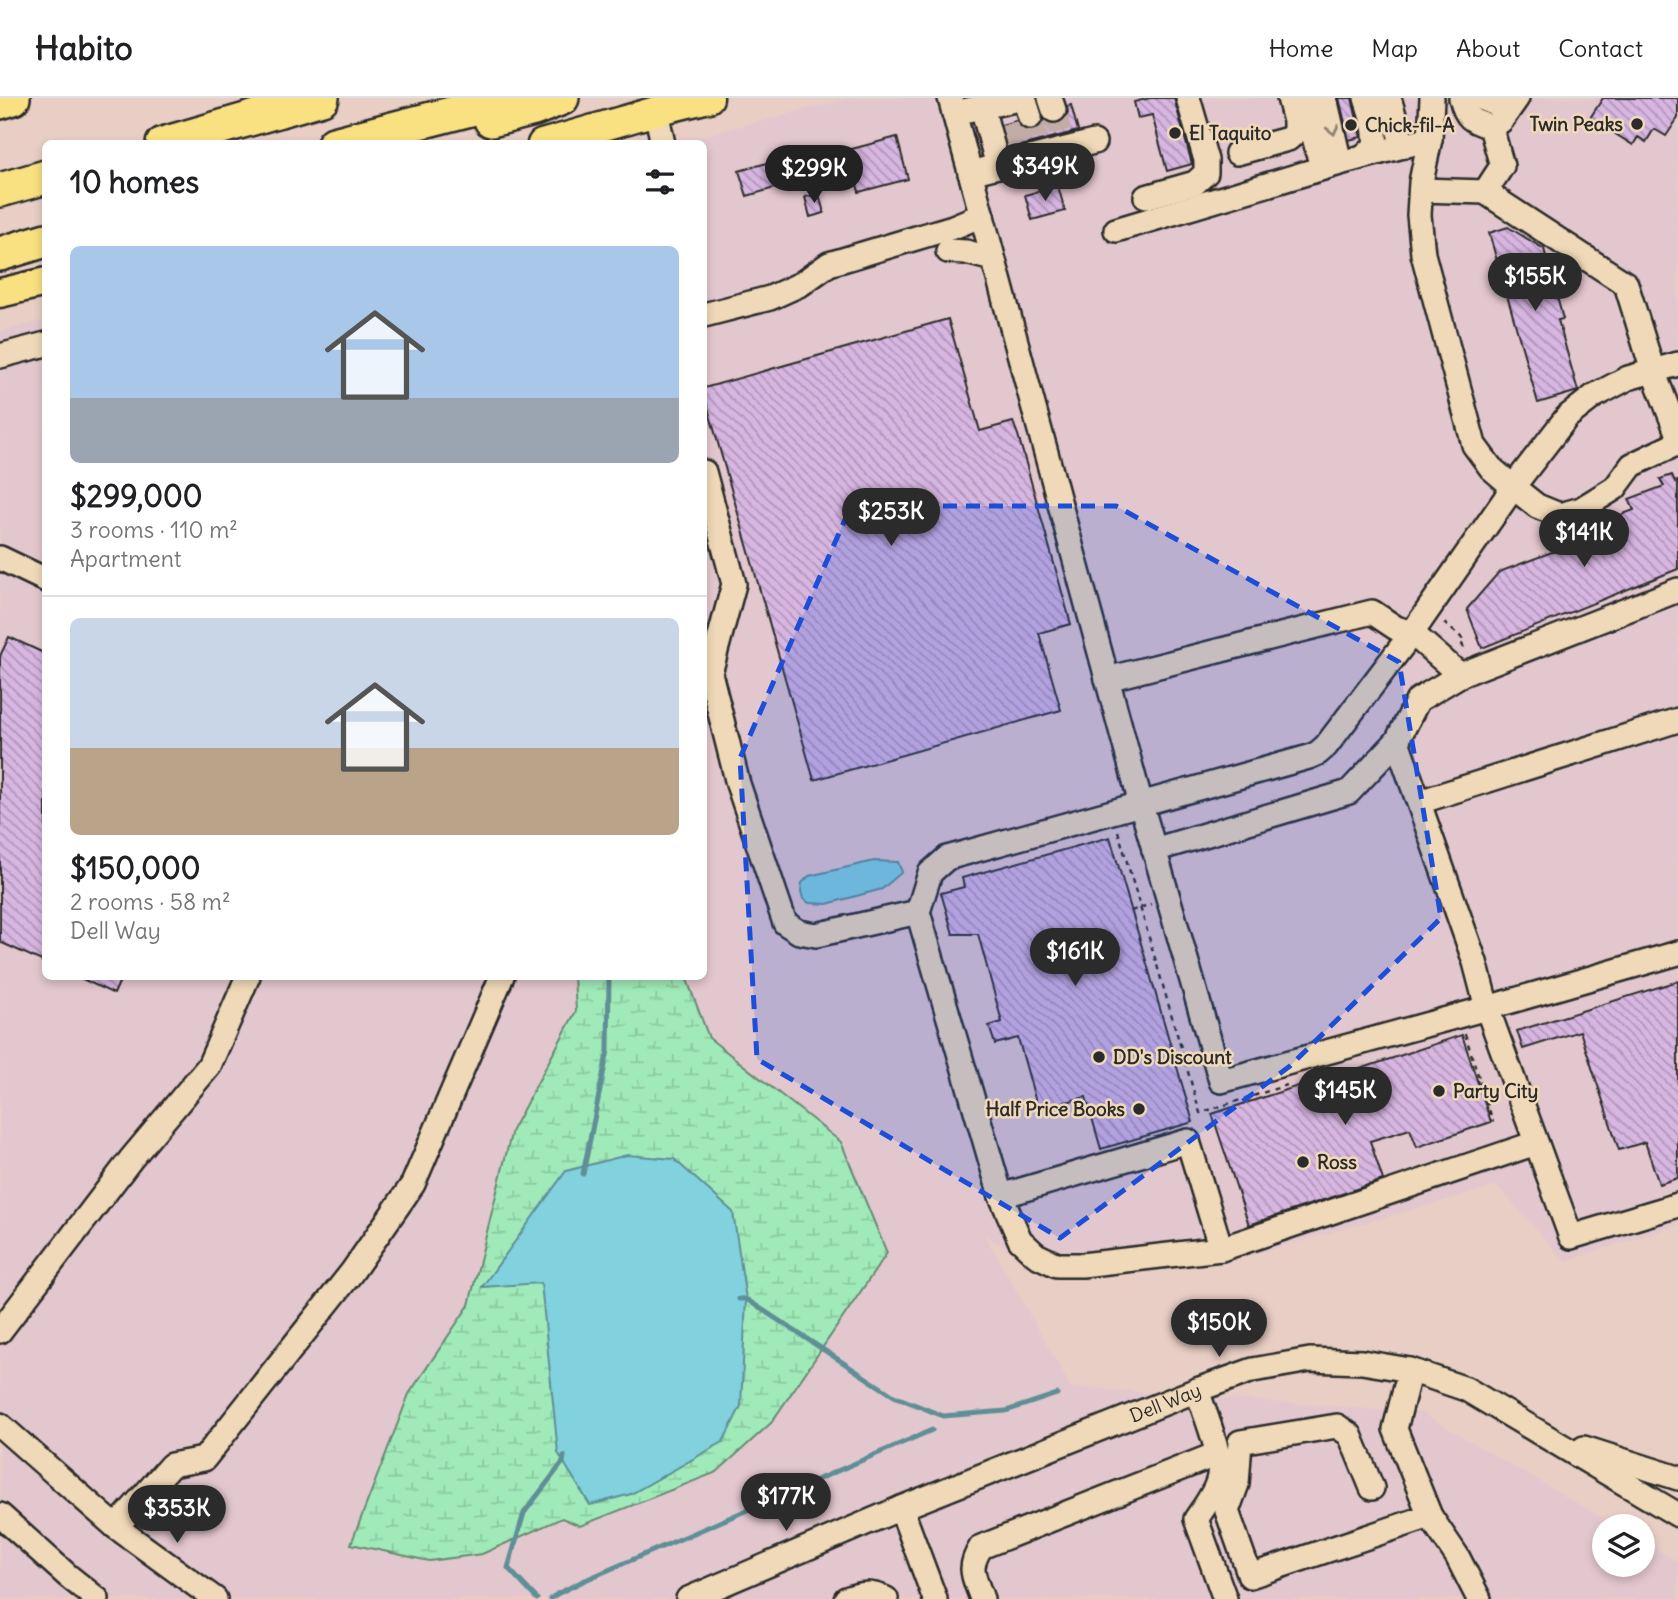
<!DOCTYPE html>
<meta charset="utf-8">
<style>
:root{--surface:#fff;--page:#f6f6f6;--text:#202124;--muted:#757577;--line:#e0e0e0;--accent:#2b2b2b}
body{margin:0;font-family:Delius,sans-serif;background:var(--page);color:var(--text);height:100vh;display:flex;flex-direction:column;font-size:26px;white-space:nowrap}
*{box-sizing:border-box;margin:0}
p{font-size:23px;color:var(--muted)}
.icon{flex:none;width:38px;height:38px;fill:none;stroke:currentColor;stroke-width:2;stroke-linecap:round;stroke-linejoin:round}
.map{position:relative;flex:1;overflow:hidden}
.panel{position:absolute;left:42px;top:42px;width:665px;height:840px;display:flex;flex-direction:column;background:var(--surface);border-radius:10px;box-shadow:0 4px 10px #0003}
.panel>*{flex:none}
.buttons{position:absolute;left:1592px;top:1416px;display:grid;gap:14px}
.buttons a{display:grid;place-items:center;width:63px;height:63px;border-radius:50%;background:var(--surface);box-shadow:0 4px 10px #0003;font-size:35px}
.price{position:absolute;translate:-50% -60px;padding:0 16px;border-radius:24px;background:var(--accent);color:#fff;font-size:23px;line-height:46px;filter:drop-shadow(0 2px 4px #0008)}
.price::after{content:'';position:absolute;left:50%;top:42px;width:21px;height:16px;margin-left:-10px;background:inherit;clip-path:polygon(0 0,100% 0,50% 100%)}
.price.active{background:#222;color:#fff}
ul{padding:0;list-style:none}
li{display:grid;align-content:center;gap:14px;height:371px;padding:0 28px}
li+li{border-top:2px solid var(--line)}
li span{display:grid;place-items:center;height:217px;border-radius:10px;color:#555}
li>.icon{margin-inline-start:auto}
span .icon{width:126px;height:126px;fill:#fffc;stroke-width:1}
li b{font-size:30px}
h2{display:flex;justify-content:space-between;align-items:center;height:84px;padding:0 28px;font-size:30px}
header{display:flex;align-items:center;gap:42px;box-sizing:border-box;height:98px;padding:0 35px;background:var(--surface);border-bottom:2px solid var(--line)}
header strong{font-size:33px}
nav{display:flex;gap:38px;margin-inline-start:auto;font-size:24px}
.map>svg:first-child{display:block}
.built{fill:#e3c7ce}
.wetland{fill:url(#wetland-marsh);stroke:#668a72;stroke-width:2}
.water{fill:#81d1de;stroke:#5f8f96;stroke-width:2}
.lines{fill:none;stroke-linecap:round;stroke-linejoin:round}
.stream{stroke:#5f8f96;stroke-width:5}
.building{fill:url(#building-back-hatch);stroke:#2b2b2b;stroke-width:2}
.minor-tunnel{stroke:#c2ada6;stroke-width:23;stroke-dasharray:23 11;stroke-linecap:butt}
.minor-casing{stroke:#2b2b2b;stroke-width:28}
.major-casing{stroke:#2b2b2b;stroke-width:33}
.highway-casing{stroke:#2b2b2b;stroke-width:38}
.path{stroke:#2b2b2b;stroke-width:2.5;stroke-dasharray:5 5;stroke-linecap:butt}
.minor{stroke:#efd9b8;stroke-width:23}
.major{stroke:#f9e181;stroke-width:28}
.highway{stroke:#f9e181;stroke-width:33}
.oneway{stroke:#8d8272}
.marked{fill:#1d4ed8;fill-opacity:0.2;stroke:#1d4ed8;stroke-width:5;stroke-dasharray:14 9;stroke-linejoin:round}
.poi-dot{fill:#2b2b2b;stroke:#efd9b8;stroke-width:2.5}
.labels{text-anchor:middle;stroke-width:5;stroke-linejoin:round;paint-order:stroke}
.poi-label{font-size:19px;font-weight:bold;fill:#2b2b2b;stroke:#efd9b8;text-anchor:start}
.street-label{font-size:19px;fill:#2b2b2b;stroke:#efd9b8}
</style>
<header>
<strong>Habito</strong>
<nav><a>Home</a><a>Map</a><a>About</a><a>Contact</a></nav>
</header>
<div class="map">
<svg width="1678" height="1501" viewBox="0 0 1678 1501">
<defs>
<pattern id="wetland-marsh" width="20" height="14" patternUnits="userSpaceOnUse" patternTransform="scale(1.75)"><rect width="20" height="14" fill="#a0eab9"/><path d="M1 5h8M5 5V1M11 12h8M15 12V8" fill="none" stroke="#8ac99f"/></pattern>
<pattern id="building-back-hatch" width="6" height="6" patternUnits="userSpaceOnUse" patternTransform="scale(1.75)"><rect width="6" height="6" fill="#d8b6e2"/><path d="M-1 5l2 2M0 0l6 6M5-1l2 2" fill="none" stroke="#af94b7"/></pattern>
</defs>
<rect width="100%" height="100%" fill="#e8cec5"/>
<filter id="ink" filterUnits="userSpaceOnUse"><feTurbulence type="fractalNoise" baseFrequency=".0143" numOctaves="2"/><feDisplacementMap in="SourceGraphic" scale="14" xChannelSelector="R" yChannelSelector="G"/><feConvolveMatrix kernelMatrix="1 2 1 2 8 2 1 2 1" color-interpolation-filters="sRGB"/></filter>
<g filter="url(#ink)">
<!-- built -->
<path class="built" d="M850,0H1678V1127L1565,1163L1497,1088L1254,1156L1165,1171L1079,1179L1059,1177L1034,1168L984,1136L1071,1289L1422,1315L1616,1428H1605V1466H1643V1444L1678,1464V1501H0V234L45,222L46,878H704V46L675,45Z"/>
<!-- wetland -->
<path class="wetland" d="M574,879H686L709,940L841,1044L887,1155L771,1325L717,1374L580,1428L562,1420L482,1456L429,1463L351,1446L409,1296L469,1207L512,1032L576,913Z"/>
<!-- water -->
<path class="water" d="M874,763L898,764L902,774L882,791L827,806L809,805L803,801L801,793L802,785L809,778Z
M627,1057L674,1061L733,1114L746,1201L741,1308L723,1344L631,1396L590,1407L558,1355L541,1185L482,1189L566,1073Z"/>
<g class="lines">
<!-- stream -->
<path class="stream" d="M583,1076L608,952L609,878
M739,1201H746L894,1298L943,1318L1006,1313L1057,1296
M537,1501L508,1470L524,1415L563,1364L564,1358
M550,1501L557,1496L583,1483L932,1332"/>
</g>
<!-- building -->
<path class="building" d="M1150,0H1174L1192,66L1167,73L1152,17L1138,20L1134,4Z
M1339,0H1352L1361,39L1349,42Z
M1603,0H1678V20L1666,38L1654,31L1646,44L1638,39L1633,47L1590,20Z
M1071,7L1078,33L1008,51L1001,27L1016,23L1021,30L1028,33L1034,32L1041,28L1044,21L1052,26L1059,25L1064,22L1068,15L1067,8Z
M897,39L908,81L859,94L848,52Z
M788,59L795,84L747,98L739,73Z
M1058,88L1065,113L1032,122L1025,97Z
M819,96L824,115L810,119L805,99Z
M1508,129L1544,151L1563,221L1558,222L1578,293L1538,305L1489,135Z
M948,221L980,333L1013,324L1018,337L1071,526L1039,535L1061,612L814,682L704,296V290Z
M1672,377L1675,384L1678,383V471L1482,550L1467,511L1499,474L1584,442L1580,432L1634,412L1629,401L1664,388L1660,381Z
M9,539L46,556V865L0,844V558Z
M1110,739L1193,1024L1101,1051L1086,999L1038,1011L1018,940L995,946L989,928L1002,924L978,836H953L941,795L964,789L962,780Z
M76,878H122L114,896Z
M1678,883V1080L1659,1086L1645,1044L1619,1052L1580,933L1523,951L1517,933Z
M1462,937L1491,1024L1417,1049L1410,1031L1370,1043L1383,1082L1249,1127L1212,1016L1347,972L1348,975Z"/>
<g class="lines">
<!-- minor-tunnel -->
<path class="minor-tunnel" d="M1054,12L1061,38
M1030,19L1038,45
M1010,25L1017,51"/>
<!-- minor casing -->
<g class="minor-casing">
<g id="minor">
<path d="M950,0L1141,706L1221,983L1487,910L1678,855"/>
<path d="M1050,0L1054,12"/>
<path d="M1304,0L1322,70"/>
<path d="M1325,0L1340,65"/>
<path d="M1389,0L1403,48"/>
<path d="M1432,0L1430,41L1421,84L1419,117L1423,156L1474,347L1491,370L1513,389L1537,408L1559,417L1581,411L1615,390L1632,367L1678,345"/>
<path d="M1461,0C1466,20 1471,23 1491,29L1501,23L1517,0"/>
<path d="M1481,0L1493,5L1501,0"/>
<path d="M982,9L998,68"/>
<path d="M656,13L663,46"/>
<path d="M954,15L1024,0L1030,19"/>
<path d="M1237,55L1288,41L1295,35V23L1289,0"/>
<path d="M1362,59L1375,49C1377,32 1371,16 1366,0"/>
<path d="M970,75L1094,44"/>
<path d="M1421,92L1485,94L1626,186L1653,273L1678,337"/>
<path d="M1485,94L1502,68L1491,29"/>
<path d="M1146,99L1195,85L1206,75V62L1188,0"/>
<path d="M1116,132L1340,65L1430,41"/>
<path d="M948,153L966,154L993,161"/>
<path d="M704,217L770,200L801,186L829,166L953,129L982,117"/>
<path d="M0,258L46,246"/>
<path d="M704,374L734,486L710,575L738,686L785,825L799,834L816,837L918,814L930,775L947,760L1309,659L1318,655L1326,648L1412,535L1519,381L1567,319L1594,298L1628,280L1678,266"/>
<path d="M0,460L46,482"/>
<path d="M1107,581L1372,514L1396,530L1412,535L1460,577L1678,492"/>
<path d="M1397,643L1475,864L1487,910L1571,1139L1678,1107"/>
<path d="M1419,704L1678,622"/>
<path d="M1154,752L1349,694L1397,643L1418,602L1460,577"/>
<path d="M918,814L1001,1098L1020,1142L1036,1157L1057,1167H1082L1221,1151L1536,1045"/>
<path d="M1001,1098L1188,1043L1221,1151"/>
<path d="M0,1233L131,1061L209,968L248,878"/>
<path d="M1197,1292C1204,1314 1222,1355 1219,1378C1217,1393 1204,1409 1196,1421L1225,1501"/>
<path d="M0,1327L116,1429L215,1501"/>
<path d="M1584,1350L1678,1380"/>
<path d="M1372,1390L1350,1337L1337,1328L1240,1344L1237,1386L1227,1413L1250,1478L1430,1418L1395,1331L1410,1272"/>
<path d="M901,1410L935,1501"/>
<path d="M0,1417L68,1478L97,1501"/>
<path d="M1430,1418L1457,1458L1479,1501"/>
<path d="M116,1429L171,1367L204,1361L352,1174L413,1086L502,878"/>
<path id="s1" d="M688,1501L901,1410L1197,1292L1253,1272L1310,1262L1362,1264L1410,1272L1466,1291L1678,1417"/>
<path d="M846,1501C861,1495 871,1494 886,1501"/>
<path d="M982,1501C974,1478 967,1471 981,1449L1217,1356"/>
</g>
</g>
<!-- major casing -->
<g class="major-casing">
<path id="major" d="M542,46L656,13L709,0
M0,195L46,184"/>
</g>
<!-- highway casing -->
<g class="highway-casing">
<path id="highway" d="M0,4L13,0
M491,22L534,11L562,0
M163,46L322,0
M334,46L513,0
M0,92L46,79
M0,156L46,142"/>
</g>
<!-- path -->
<path class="path" d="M1444,525L1462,540L1460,542L1465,552
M1118,733L1200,1015L1287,987
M1131,813L1151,806
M1465,936L1493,1024"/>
<!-- minor -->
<use href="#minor" class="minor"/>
<!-- major -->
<use href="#major" class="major"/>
<!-- highway -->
<use href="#highway" class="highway"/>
</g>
<!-- one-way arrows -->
<defs><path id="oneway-chevron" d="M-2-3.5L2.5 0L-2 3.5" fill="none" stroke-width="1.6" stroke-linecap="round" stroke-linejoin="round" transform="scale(1.75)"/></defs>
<use class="oneway" href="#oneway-chevron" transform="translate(1333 32) rotate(76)"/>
</g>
<!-- marked area -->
<path class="marked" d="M851,408H1116L1399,564L1441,820L1290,968L1060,1140L757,961L740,660Z"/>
<!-- markers -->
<g class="poi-dot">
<circle cx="1637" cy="26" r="7"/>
<circle cx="1351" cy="27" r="7"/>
<circle cx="1175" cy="35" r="7"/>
<circle cx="1099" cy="959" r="7"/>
<circle cx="1439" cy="993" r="7"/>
<circle cx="1139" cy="1011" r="7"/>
<circle cx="1303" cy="1064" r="7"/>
</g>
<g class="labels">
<!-- poi labels -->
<g class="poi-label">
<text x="1623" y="33" text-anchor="end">Twin Peaks</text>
<text x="1365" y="34">Chick-fil-A</text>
<text x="1189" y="42">El Taquito</text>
<text x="1113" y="966">DD's Discount</text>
<text x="1453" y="1000">Party City</text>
<text x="1125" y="1018" text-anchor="end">Half Price Books</text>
<text x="1317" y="1071">Ross</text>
</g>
<!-- street labels -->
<g class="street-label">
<text dy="7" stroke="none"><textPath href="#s1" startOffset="516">Dell Way</textPath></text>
</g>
</g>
</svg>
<div class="buttons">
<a><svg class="icon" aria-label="layers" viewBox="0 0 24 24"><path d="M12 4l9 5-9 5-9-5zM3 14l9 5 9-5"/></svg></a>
</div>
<b class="price" style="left:1045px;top:105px">$349K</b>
<b class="price active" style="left:814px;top:107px">$299K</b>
<b class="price" style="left:1535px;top:215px">$155K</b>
<b class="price" style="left:891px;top:450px">$253K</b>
<b class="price" style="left:1584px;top:471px">$141K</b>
<b class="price" style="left:1075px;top:890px">$161K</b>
<b class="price" style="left:1345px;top:1029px">$145K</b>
<b class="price" style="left:1219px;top:1261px">$150K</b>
<b class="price" style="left:786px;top:1435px">$177K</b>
<b class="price" style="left:177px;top:1447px">$353K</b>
<section class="panel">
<h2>10 homes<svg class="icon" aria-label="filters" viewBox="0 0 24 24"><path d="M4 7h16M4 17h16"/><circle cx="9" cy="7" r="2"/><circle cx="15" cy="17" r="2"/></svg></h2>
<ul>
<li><span style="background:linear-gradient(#a9c7e8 70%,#9aa5b1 0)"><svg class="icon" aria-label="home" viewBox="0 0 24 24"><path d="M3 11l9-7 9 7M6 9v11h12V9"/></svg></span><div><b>$299,000</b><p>3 rooms · 110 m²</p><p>Apartment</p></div></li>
<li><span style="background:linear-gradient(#c9d6e8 60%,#b9a48a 0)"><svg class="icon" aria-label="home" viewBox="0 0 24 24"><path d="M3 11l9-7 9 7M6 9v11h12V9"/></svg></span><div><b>$150,000</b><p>2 rooms · 58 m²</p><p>Dell Way</p></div></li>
</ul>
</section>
</div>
